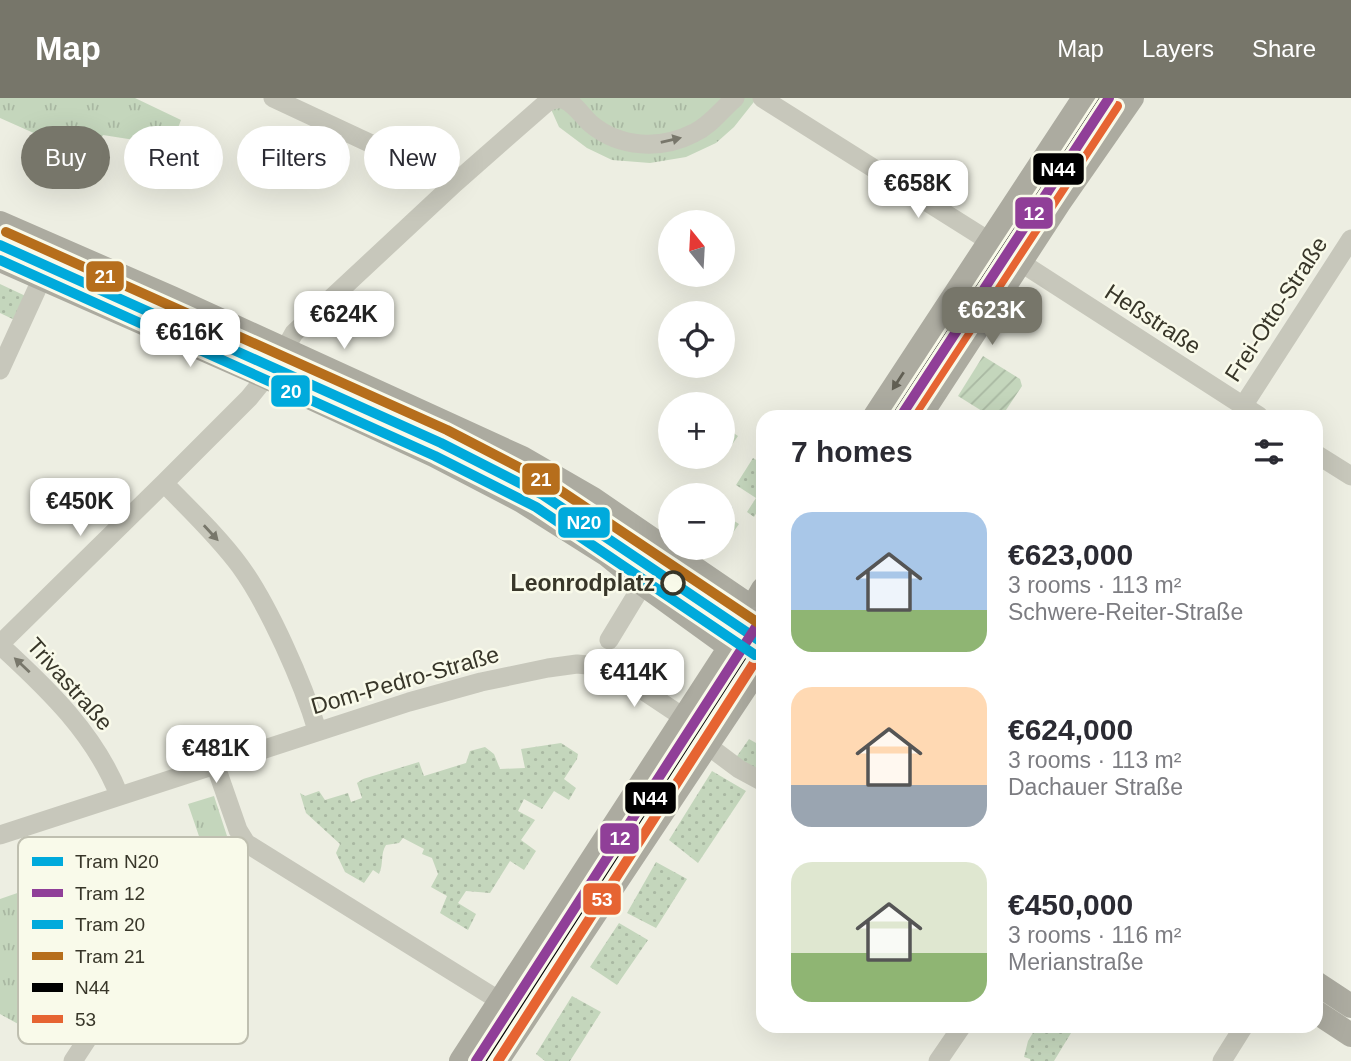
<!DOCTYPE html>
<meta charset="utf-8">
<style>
:root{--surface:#fff;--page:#f7f7f7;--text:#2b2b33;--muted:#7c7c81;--accent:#77766a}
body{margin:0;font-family:Helvetica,sans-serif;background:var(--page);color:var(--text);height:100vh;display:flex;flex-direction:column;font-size:26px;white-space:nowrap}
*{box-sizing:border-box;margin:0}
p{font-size:23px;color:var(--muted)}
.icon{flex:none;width:38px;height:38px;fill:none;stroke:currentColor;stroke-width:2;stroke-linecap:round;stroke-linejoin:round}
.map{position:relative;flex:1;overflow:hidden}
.sheet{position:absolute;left:756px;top:312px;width:567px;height:623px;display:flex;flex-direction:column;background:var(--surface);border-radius:21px;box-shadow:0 7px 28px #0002}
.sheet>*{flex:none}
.top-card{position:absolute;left:21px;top:28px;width:630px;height:63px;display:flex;gap:14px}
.needle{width:46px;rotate:342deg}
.fabs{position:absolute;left:658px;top:112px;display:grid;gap:14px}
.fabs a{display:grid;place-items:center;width:77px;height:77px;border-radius:50%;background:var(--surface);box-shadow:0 7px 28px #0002;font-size:35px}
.price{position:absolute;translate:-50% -60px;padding:0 16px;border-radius:14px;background:#fff;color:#222;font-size:23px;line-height:46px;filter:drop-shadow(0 2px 4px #0008)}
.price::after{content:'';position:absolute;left:50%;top:42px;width:21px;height:16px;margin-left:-10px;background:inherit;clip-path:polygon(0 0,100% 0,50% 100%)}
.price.active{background:var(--accent);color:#fff}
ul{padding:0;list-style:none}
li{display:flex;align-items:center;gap:21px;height:175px;padding:0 35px}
li span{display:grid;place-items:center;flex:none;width:196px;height:140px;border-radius:21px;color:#555}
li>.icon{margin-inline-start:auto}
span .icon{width:84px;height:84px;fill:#fffc;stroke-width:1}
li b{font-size:30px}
h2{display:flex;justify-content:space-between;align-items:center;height:84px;padding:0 35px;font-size:30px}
.chip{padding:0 24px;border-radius:32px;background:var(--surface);box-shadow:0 7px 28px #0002;font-size:24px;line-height:63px}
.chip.active{background:var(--accent);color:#fff}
header{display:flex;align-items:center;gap:42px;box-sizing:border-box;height:98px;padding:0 35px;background:var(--accent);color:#fff}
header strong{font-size:33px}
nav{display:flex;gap:38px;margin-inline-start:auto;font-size:24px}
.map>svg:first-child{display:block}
.grass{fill:url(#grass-dots)}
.park{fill:url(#park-tufts)}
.garden{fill:url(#garden-furrows)}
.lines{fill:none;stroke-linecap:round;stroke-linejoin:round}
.minor{stroke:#c7c7bb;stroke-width:19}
.major{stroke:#acaba0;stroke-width:24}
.tram{stroke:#afaea5;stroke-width:2}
.bus-1-casing{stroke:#f9faea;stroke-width:16}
.bus-2-casing{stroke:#f9faea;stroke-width:16}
.bus-1{stroke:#000;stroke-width:10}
.bus-2{stroke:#e66432;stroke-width:10}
.tram-1-casing{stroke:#f9faea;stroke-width:16}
.tram-2-casing{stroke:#f9faea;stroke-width:16}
.tram-3-casing{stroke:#f9faea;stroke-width:16}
.tram-4-casing{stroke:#f9faea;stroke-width:16}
.tram-1{stroke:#00aadc;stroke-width:10}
.tram-2{stroke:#903f98;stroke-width:10}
.tram-3{stroke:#00aadc;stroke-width:10}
.tram-4{stroke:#b66e1c;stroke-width:10}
.oneway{fill:#78776b}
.oneway2{fill:#615f53}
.stop-dot{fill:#f9faea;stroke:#383629;stroke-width:3.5}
.labels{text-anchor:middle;stroke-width:5;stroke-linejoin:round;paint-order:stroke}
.street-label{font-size:23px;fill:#383629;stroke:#f9faea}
.stop-label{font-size:23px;font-weight:bold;fill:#383629;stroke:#f9faea;text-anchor:end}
.key{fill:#f9faea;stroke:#bfbfb0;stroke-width:2}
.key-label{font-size:19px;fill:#383629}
.line-badge{stroke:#f9faea;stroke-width:2.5}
.badge-label{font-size:19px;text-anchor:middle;font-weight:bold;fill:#fff}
</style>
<header>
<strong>Map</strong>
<nav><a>Map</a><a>Layers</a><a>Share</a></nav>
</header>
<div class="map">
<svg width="1351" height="963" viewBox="0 0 1351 963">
<defs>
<pattern id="grass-dots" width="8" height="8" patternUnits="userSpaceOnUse" patternTransform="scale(1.75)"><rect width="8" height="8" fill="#c4d6bc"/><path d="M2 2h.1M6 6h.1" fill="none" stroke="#a9b8a2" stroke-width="1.8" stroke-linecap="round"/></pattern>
<pattern id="park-tufts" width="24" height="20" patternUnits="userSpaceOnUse" patternTransform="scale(1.75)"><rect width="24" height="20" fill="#c4d6bc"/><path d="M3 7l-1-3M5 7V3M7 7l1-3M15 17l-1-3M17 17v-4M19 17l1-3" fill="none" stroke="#a9b8a2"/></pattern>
<pattern id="garden-furrows" width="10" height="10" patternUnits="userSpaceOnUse" patternTransform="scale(1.75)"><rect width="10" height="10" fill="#c4d6bc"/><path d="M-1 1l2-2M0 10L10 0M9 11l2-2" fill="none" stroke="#a9b8a2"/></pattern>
</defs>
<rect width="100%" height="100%" fill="#edeee2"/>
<!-- grass -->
<path class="grass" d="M0,186L32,201L21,225L0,215Z
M723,328L738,338L724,358L723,357Z
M753,360L763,366V404L754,419L747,414L756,400L736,387Z
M723,403L733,410L728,419L739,426L732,436H723Z
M749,641L763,649V678L735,661Z
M561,645L578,656L577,661L564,681L576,690L569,702L554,693L542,711L524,701L518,713L535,722L521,742L536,753L524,772L510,763L490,795L466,793L458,805L476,816L468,832L440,815L447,798L431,789L438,776L432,760L422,756L424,751L403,740L399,745L386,747C380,756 384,766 379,776L373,772L364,785L345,774L336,755L340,746L306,715L300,695L305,698L319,693L325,702L348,695L351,704L362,700L357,685L363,681L419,664L424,678L466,665L470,653L485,649L494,656L500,671L525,670L521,651Z
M712,673L746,693L698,765L669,742Z
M656,764L687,781L656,830L627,815Z
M619,825L648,842L617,887L590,869Z
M572,898L601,914L570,963H545L536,956Z
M1031,928H1059L1071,935L1054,963H1030V961L1024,959L1028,943L1034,933L1029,930Z"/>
<!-- park -->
<path class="park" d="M0,0H135L181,22L178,30L164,42L141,43L103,37L92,61L0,20Z
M546,0H757L734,29L716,45L686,59L650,65L612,62L587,50L559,29Z
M214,698L227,738L202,747L188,706Z
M55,782L71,783L75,791L91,794L97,820L80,845L65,855L20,927L0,916V801Z"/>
<!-- garden -->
<path class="garden" d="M983,258L1020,281L1022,288L1002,318H990L958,298Z"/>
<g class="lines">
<!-- minor -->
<path class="minor" d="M273,0L455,85
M762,0L989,143
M1020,164L1259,318
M285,251L294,235L455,85L546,5C551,2 556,0 562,1C574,4 582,18 591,26C620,50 661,52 694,35C711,27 721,12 735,0
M0,272L42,180
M1243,308L1351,141
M1316,356L1351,378
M164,385C190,412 218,438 240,468C269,508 303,585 317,632
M609,542L643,486
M0,546L164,385L249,300L266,279
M0,547C48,591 95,636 119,697
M707,647L739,671L763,684
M215,666L238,732L246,745L500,903
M0,737L409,604L481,584L548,570L577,566L608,569L683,619
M73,963L166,821L209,773L246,745
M938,963L962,928
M1222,963L1244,928"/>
<!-- major -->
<path class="major" d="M0,125L172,200L522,360L593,401L763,517
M0,162L266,279L434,357L522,403L606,456L643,486L730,549L763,569
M875,318L1084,0
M920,318L1059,105L1132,0
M1316,885L1351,908
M1316,914L1351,937
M461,963L730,549L763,491
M497,963L763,563"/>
<!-- tram -->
<path class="tram" d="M1095,21L1107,0
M712,502C729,513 744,516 763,507
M722,581L740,563L763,554"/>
<!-- bus-1 casing -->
<g class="bus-1-casing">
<path id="bus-1" d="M897,318L1105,0
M481,963L763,525"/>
</g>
<!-- bus-2 casing -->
<g class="bus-2-casing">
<path id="bus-2" d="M913,318L1117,8
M498,963L763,551"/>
</g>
<!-- bus-1 -->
<use href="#bus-1" class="bus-1"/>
<!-- bus-2 -->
<use href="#bus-2" class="bus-2"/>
<!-- tram-1 casing -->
<g class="tram-1-casing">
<path id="tram-1" d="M0,147L441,345L543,397L763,545"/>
</g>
<!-- tram-2 casing -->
<g class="tram-2-casing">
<path id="tram-2" d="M901,318L1109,0
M476,963L763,518"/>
</g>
<!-- tram-3 casing -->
<g class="tram-3-casing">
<path id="tram-3" d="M0,162L435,358L536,409L755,557"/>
</g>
<!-- tram-4 casing -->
<g class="tram-4-casing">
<path id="tram-4" d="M6,134L447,332L549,385L763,528"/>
</g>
<!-- tram-1 -->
<use href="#tram-1" class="tram-1"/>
<!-- tram-2 -->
<use href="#tram-2" class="tram-2"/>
<!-- tram-3 -->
<use href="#tram-3" class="tram-3"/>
<!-- tram-4 -->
<use href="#tram-4" class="tram-4"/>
</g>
<!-- one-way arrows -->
<defs><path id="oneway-solid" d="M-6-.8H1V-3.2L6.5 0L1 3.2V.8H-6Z" transform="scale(1.75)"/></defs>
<g class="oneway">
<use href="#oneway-solid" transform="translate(671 42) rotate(-13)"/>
<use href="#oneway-solid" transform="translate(211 435) rotate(47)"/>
<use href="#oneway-solid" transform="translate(22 567) rotate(-137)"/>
</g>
<use class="oneway2" href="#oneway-solid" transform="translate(898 283) rotate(123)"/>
<!-- markers -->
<circle class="stop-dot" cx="673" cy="485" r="11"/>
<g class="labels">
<!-- street labels -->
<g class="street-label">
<text transform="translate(1276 211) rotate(-57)" y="8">Frei-Otto-Straße</text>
<text transform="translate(1153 221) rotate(33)" y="8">Heßstraße</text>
<text transform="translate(405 582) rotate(-16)" y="8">Dom-Pedro-Straße</text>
<text transform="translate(70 586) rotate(48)" y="8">Trivastraße</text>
</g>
<!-- stop labels -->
<g class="stop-label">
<text x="655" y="493">Leonrodplatz</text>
</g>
</g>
<!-- legend -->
<rect x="18" y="739" width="230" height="207" rx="10" class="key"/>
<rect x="32" y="759" width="31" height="9" fill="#00aadc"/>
<rect x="32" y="791" width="31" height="8" fill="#903f98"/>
<rect x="32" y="822" width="31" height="9" fill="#00aadc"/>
<rect x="32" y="854" width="31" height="8" fill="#b66e1c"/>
<rect x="32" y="885" width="31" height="9" fill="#000"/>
<rect x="32" y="917" width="31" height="8" fill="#e66432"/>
<g class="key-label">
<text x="75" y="770">Tram N20</text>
<text x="75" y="802">Tram 12</text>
<text x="75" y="833">Tram 20</text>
<text x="75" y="865">Tram 21</text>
<text x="75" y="896">N44</text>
<text x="75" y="928">53</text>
</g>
<g class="line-badge">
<rect x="1032" y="54" width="53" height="34" rx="7" fill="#000"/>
<rect x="1014" y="98" width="40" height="34" rx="7" fill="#903f98"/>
<rect x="85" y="162" width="40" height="33" rx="7" fill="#b66e1c"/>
<rect x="270" y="276" width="41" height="34" rx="7" fill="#00aadc"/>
<rect x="521" y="364" width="40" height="34" rx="7" fill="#b66e1c"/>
<rect x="557" y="408" width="54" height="33" rx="7" fill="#00aadc"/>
<rect x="624" y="683" width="53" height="34" rx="7" fill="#000"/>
<rect x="599" y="724" width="41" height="33" rx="7" fill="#903f98"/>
<rect x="582" y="784" width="40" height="34" rx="7" fill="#e66432"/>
</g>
<g class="badge-label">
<text x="1058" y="78">N44</text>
<text x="1034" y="122">12</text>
<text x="105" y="185">21</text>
<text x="291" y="300">20</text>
<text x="541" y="388">21</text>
<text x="584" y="431">N20</text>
<text x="650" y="707">N44</text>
<text x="620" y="747">12</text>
<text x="602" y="808">53</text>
</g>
</svg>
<div class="fabs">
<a><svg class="needle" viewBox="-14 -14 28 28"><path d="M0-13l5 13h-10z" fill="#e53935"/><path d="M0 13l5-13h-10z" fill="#7c7c81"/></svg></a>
<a><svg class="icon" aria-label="locate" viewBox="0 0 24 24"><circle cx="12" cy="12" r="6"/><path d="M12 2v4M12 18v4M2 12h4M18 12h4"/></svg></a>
<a>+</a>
<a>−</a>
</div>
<b class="price" style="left:918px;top:122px">€658K</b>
<b class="price active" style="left:992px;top:249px">€623K</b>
<b class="price" style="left:344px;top:253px">€624K</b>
<b class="price" style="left:190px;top:271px">€616K</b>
<b class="price" style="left:80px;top:440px">€450K</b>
<b class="price" style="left:634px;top:611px">€414K</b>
<b class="price" style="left:216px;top:687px">€481K</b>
<div class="top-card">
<a class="chip active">Buy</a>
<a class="chip">Rent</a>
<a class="chip">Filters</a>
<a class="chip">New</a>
</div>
<section class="sheet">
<h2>7 homes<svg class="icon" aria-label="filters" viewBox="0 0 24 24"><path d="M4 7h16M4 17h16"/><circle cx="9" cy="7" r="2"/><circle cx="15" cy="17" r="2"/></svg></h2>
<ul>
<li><span style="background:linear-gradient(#a9c7e8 70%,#8fb573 0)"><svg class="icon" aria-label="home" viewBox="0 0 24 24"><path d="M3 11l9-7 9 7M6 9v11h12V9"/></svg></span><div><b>€623,000</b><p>3 rooms · 113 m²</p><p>Schwere-Reiter-Straße</p></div></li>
<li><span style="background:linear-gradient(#ffd9b3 70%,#9aa5b1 0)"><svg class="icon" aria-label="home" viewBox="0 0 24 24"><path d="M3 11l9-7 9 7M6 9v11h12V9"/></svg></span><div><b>€624,000</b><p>3 rooms · 113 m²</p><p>Dachauer Straße</p></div></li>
<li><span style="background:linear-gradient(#dfe7d0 65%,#8fb573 0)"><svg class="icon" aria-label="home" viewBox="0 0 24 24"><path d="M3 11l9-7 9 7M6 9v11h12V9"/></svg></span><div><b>€450,000</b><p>3 rooms · 116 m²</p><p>Merianstraße</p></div></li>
</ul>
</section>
</div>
